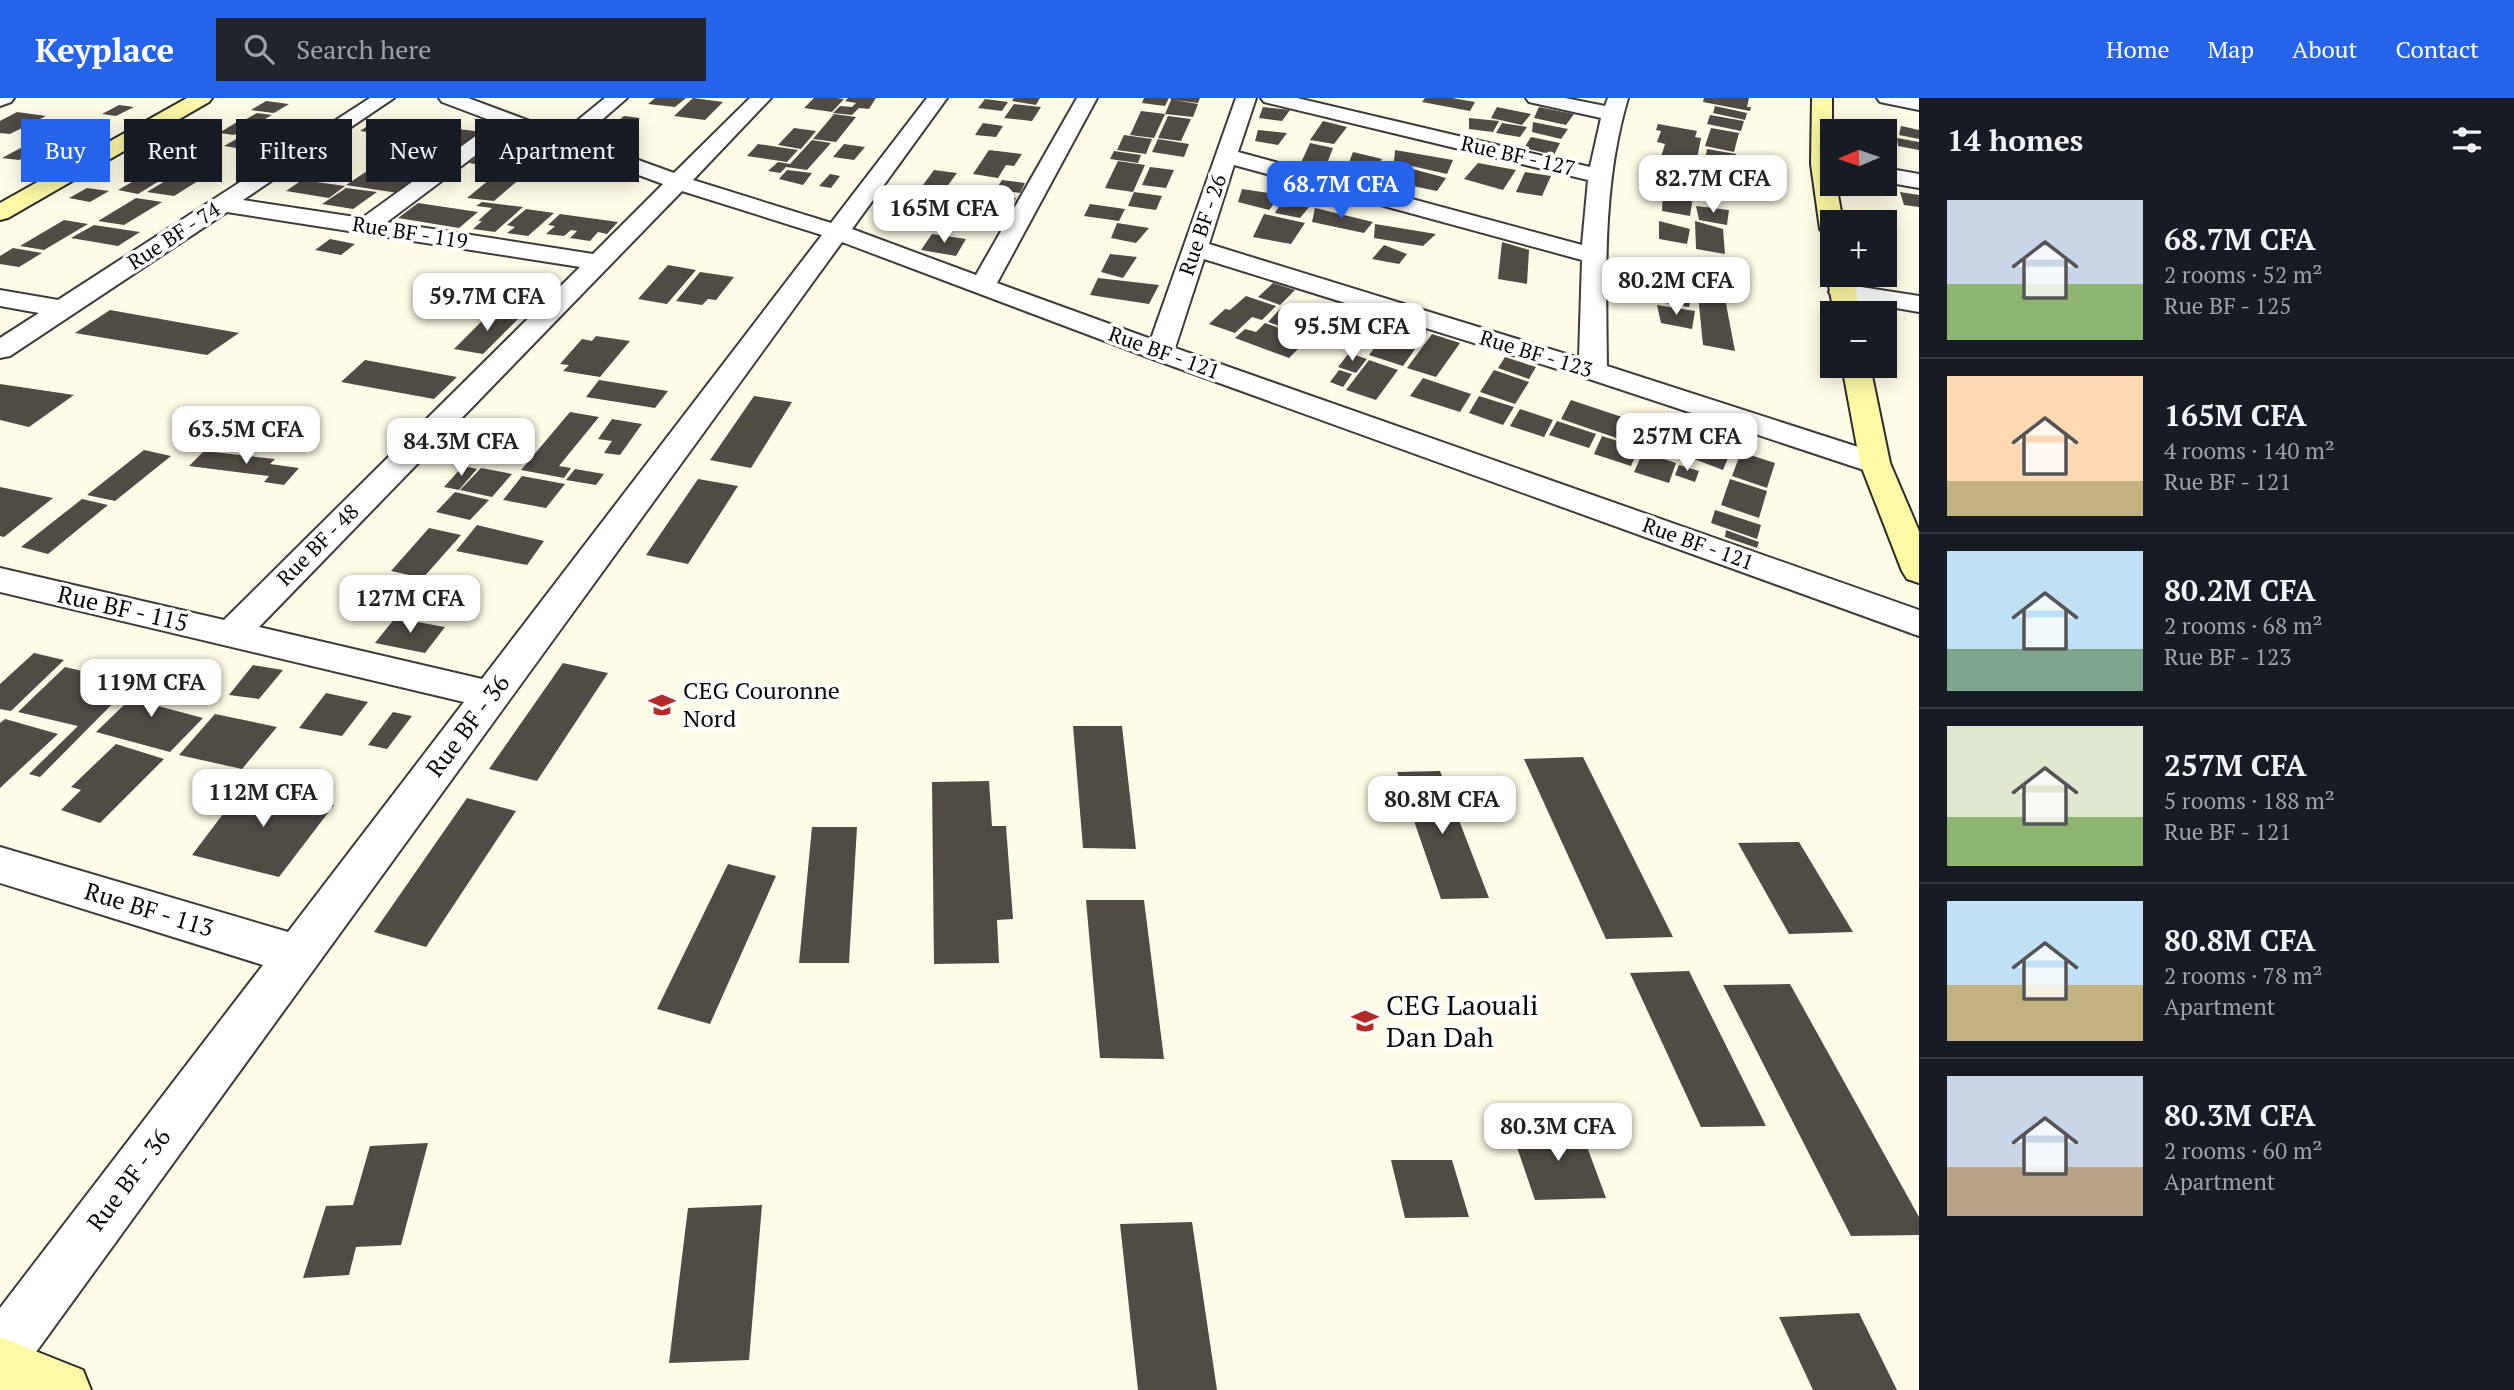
<!DOCTYPE html>
<meta charset="utf-8">
<style>
:root{--surface:#171b24;--page:#20242c;--text:#f1f3f6;--muted:#9ea1a6;--line:#363941;--accent:#2563eb}
body{margin:0;font-family:"PT Serif",serif;background:var(--page);color:var(--text);height:100vh;display:flex;flex-direction:column;font-size:26px;white-space:nowrap}
*{box-sizing:border-box;margin:0}
p{font-size:23px;color:var(--muted)}
.icon{flex:none;width:38px;height:38px;fill:none;stroke:currentColor;stroke-width:2;stroke-linecap:round;stroke-linejoin:round}
.map{position:relative;flex:1;overflow:hidden}
.sheet{display:flex;flex-direction:column;background:var(--surface);width:595px}
.sheet>*{flex:none}
.banner{position:absolute;left:21px;top:21px;width:665px;height:63px;display:flex;gap:14px}
.needle{width:46px;rotate:268deg}
.tools{position:absolute;left:1820px;top:21px;display:grid;gap:14px}
.tools a{display:grid;place-items:center;width:77px;height:77px;border-radius:0px;background:var(--surface);box-shadow:0 4px 18px #0003;font-size:35px}
.price{position:absolute;translate:-50% -60px;padding:0 16px;border-radius:14px;background:#fff;color:#222;font-size:23px;line-height:46px;filter:drop-shadow(0 2px 4px #0008)}
.price::after{content:'';position:absolute;left:50%;top:42px;width:21px;height:16px;margin-left:-10px;background:inherit;clip-path:polygon(0 0,100% 0,50% 100%)}
.price.active{background:var(--accent);color:#fff}
ul{padding:0;list-style:none}
li{display:flex;align-items:center;gap:21px;height:175px;padding:0 28px}
li+li{border-top:2px solid var(--line)}
li span{display:grid;place-items:center;flex:none;width:196px;height:140px;border-radius:0px;color:#555}
li>.icon{margin-inline-start:auto}
span .icon{width:84px;height:84px;fill:#fffc;stroke-width:1}
li b{font-size:30px}
h2{display:flex;justify-content:space-between;align-items:center;height:84px;padding:0 28px;font-size:30px}
.chip{padding:0 24px;border-radius:0px;background:var(--surface);box-shadow:0 4px 18px #0003;font-size:24px;line-height:63px}
.chip.active{background:var(--accent);color:#fff}
header{display:flex;align-items:center;gap:42px;box-sizing:border-box;height:98px;padding:0 35px;background:var(--accent);color:#fff}
header strong{font-size:33px}
nav{display:flex;gap:38px;margin-inline-start:auto;font-size:24px}
.search{width:490px;height:63px;background:var(--page);display:flex;align-items:center;gap:18px;box-sizing:border-box;padding:0 24px;border-radius:0px;color:var(--muted);font-size:26px}
main{display:flex;flex:1;min-height:0}
.map>svg:first-child{display:block}
.building{fill:#514b46}
.lines{fill:none;stroke-linecap:round;stroke-linejoin:round}
.street-casing{stroke:#3c3c3c;stroke-width:4}
.secondary-casing{stroke:#2b2b2b;stroke-width:4}
.street{fill:#fff;fill-rule:evenodd}
.secondary{fill:#fcf8a4;fill-rule:evenodd}
.labels{text-anchor:middle;stroke-width:7;stroke-linejoin:round;paint-order:stroke}
.far-street-label{font-size:21px;fill:#090909;stroke:#fff}
.street-label{font-size:24px;fill:#090909;stroke:#fff}
.poi-label{font-size:24px;fill:#090909;stroke:#fff;text-anchor:start}
.near-poi-label{font-size:28px;fill:#090909;stroke:#fff;text-anchor:start}
</style>
<header>
<strong>Keyplace</strong>
<div class="search"><svg class="icon" aria-label="search" viewBox="0 0 24 24"><circle cx="10" cy="10" r="6"/><path d="M15 15l6 6"/></svg>Search here</div>
<nav><a>Home</a><a>Map</a><a>About</a><a>Contact</a></nav>
</header>
<main>
<div class="map">
<svg width="1919" height="1292" viewBox="0 0 1919 1292">
<rect width="100%" height="100%" fill="#fefbe7"/>
<!-- building -->
<path class="building" d="M655,0H686L675,9L648,6Z
M693,0L723,4L705,22L674,18Z
M814,0H837L844,1L832,14L804,10Z
M848,0H876L869,11L859,10L852,17L833,15L840,8L852,9L856,5L845,3Z
M1014,0H1040L1036,7L1012,3Z
M1144,0H1169L1165,8L1142,5Z
M1170,0H1200L1198,5L1174,2L1198,6L1193,19L1165,16L1171,2Z
M1425,0H1452L1475,4L1470,13L1422,4Z
M1704,0H1749L1747,9H1751L1750,13L1703,4Z
M985,1L1008,4L1002,13L978,10Z
M266,3L289,6L274,15L251,12Z
M1014,6L1041,9L1032,23L1004,20Z
M119,7L134,9L116,18L102,16Z
M1715,8L1747,15L1745,22L1713,15Z
M1263,9L1290,12L1282,23L1259,20Z
M1497,9L1531,16L1522,27L1491,20Z
M1539,9L1574,16L1566,27L1534,20Z
M1141,13L1165,16L1154,40L1130,37Z
M17,14L46,18L10,36L0,35V23Z
M257,15L272,17L258,25L243,23Z
M834,16L856,19L836,44L813,41Z
M1710,17L1744,23L1741,33L1707,26Z
M624,18L640,20L631,28L614,26Z
M1168,18L1191,21L1181,43L1158,40Z
M1469,20L1499,23L1493,34L1469,31Z
M378,21L400,24L382,36L360,33Z
M74,22L91,24L65,38L48,36Z
M1323,23L1347,29L1334,46L1310,42Z
M237,24L252,26L234,37L219,35Z
M1533,24L1568,31L1561,41L1532,34Z
M983,25L1003,28L996,39L975,37Z
M1502,25L1527,29L1520,39L1496,35Z
M1658,26L1697,33L1695,39L1701,40L1696,66L1661,59L1665,46L1657,44L1661,33L1656,32Z
M256,27L277,30L261,39L241,36Z
M435,28L482,34L463,49L434,45L404,68L434,72L404,96L346,87Z
M1901,28L1919,32V41L1899,37Z
M794,30L816,33L801,51L778,47Z
M1711,30L1739,35L1734,54L1705,48Z
M1258,32L1287,35L1278,47L1255,43Z
M1124,37L1152,41L1146,56L1117,52Z
M240,39L260,41L243,51L224,48Z
M1531,39L1560,45L1554,57L1524,50Z
M1897,40L1919,44V52L1898,48Z
M1158,41L1189,46L1184,59L1152,54Z
M812,42L831,45L807,72L786,69L780,75L768,73L778,64L790,66Z
M30,45L47,47L19,62L2,60Z
M1310,45L1333,50L1325,71L1300,67Z
M758,46L798,52L787,64L747,58Z
M844,46L865,49L854,62L833,59Z
M196,47L216,50L196,62L175,59Z
M1707,51L1736,56L1733,78L1703,72Z
M989,52L1022,56L1014,68L1006,67L998,80L973,76Z
M1395,52L1453,62L1447,76L1394,64Z
M485,53L517,58L501,70L469,65Z
M1114,53L1141,57L1138,65L1110,61Z
M1353,54L1382,61L1369,79L1345,75Z
M1118,63L1145,67L1133,94L1105,90Z
M1478,65L1516,72L1503,92L1464,81Z
M158,69L177,72L138,96L118,92Z
M1150,69L1174,72L1166,90L1142,87Z
M1409,70L1446,80L1437,93L1403,86Z
M787,72L812,75L803,87L779,81Z
M934,72L957,75L943,94L920,91Z
M1692,72L1723,78V89L1695,85Z
M180,74L206,78L174,98L147,94Z
M1525,74L1551,78L1542,98L1516,94Z
M830,76L840,78L831,90L819,88Z
M495,77L521,80L494,103L467,100Z
M302,82L345,88L329,100L286,93Z
M1002,82L1025,85L1020,95L996,91Z
M87,90L109,93L90,104L69,100Z
M346,90L377,94L353,111L322,106Z
M1242,91L1281,97L1269,112L1238,104Z
M1663,91L1693,98L1690,118L1662,113Z
M1134,94L1162,98L1156,112L1128,108Z
M1900,94L1919,97V109L1904,107Z
M990,96L1016,100L1007,117L949,108L957,97L986,101Z
M915,99L939,103L926,122L901,118Z
M136,100L162,104L124,127L98,123Z
M1282,103L1309,109L1300,120L1275,115Z
M482,104L523,109L495,134L473,131L482,123H478L492,110L476,108Z
M418,105L478,114L459,130L398,120Z
M1090,106L1125,111L1119,123L1084,118Z
M1696,108L1729,112L1727,127L1699,122Z
M1315,110L1373,124L1364,135L1312,124Z
M526,111L554,115L528,138L507,135L515,129L507,127Z
M963,113L1005,119L998,132L955,126Z
M560,116L618,124L607,136L598,134L590,143L570,140L577,133L571,132L564,138L546,136L555,128L548,127Z
M1264,116L1305,125L1291,146L1253,139Z
M64,122L88,126L44,152L20,148Z
M1659,123L1690,131L1687,146L1659,141Z
M1695,123L1723,131L1725,156L1696,151Z
M1117,125L1149,130L1136,145L1111,140Z
M1375,126L1436,136L1423,148L1374,140Z
M94,127L140,134L118,148L71,140Z
M932,136L966,141L956,158L921,152Z
M330,141L355,146L341,157L315,152Z
M1502,144L1529,152L1527,186L1498,181Z
M1384,147L1407,156L1399,166L1372,161Z
M13,150L42,155L19,169L0,166V158Z
M1110,156L1137,159L1123,180L1101,174Z
M668,167L696,172L667,206L638,201Z
M700,174L734,179L716,202L708,201L702,207L676,203Z
M1098,180L1159,187L1149,206L1090,197Z
M1273,185L1295,192L1280,207L1258,199Z
M1655,187L1692,192L1689,209L1658,204Z
M1697,187L1723,190L1735,253L1703,247Z
M1246,198L1276,208L1262,222L1252,219L1235,235L1209,226L1225,211L1230,212Z
M1657,207L1695,213L1692,231L1661,225Z
M1281,210L1344,230L1332,245L1268,224Z
M110,212L239,235L207,257L75,235Z
M491,214L520,219L483,256L454,251Z
M1394,224L1427,234L1403,268L1369,257Z
M1265,225L1308,241L1289,260L1235,240L1245,231L1256,234Z
M1432,236L1460,245L1436,279L1407,270Z
M596,238L630,243L600,279L563,273L569,267L560,266L582,241L592,243Z
M1349,255L1367,261L1356,275L1338,269Z
M1505,259L1536,269L1529,281L1498,270Z
M365,262L457,279L434,301L341,284Z
M1369,262L1398,272L1376,302L1346,292Z
M1339,272L1352,276L1343,289L1330,284Z
M1494,272L1529,284L1515,306L1480,294Z
M1423,280L1471,296L1460,314L1410,298Z
M599,282L668,293L655,310L586,299Z
M0,286L74,297L29,329L0,322Z
M754,298L792,304L751,370L710,362Z
M1479,298L1514,309L1503,327L1469,315Z
M1571,302L1643,326L1634,346L1561,321Z
M1520,311L1553,322L1544,339L1510,328Z
M570,314L599,319L559,368L571,370L564,380L521,372Z
M612,321L642,326L620,357L604,355L612,343L598,341Z
M1557,323L1596,336L1589,350L1549,337Z
M1602,338L1639,350L1631,368L1594,356Z
M1687,341L1730,355L1723,372L1681,356Z
M144,352L171,358L115,403L87,397Z
M204,353L275,361L270,366L299,370L284,387L264,384L269,378L189,368Z
M1643,354L1676,365L1669,385L1634,374Z
M1741,354L1775,365L1767,390L1732,378Z
M1679,367L1699,373L1695,384L1675,377Z
M463,368L477,371L459,392L444,389Z
M481,370L512,376L492,399L460,392Z
M575,371L604,376L596,387L566,382Z
M522,378L565,386L546,410L503,402Z
M698,381L738,388L688,466L646,457Z
M1730,381L1767,393L1759,420L1721,407Z
M0,389L53,400L4,439L0,438Z
M455,394L489,402L470,422L436,414Z
M82,401L108,407L48,456L21,449Z
M1715,412L1761,427L1757,441L1711,425Z
M477,427L544,443L527,467L456,453Z
M429,430L461,437L423,480L391,473Z
M1726,432L1759,444L1757,450L1725,439Z
M395,520L445,529L425,555L375,545Z
M34,555L64,562L11,613L0,611V586Z
M563,565L608,575L537,683L489,671Z
M253,567L283,572L259,601L229,597Z
M65,569L133,585L40,679L29,676L78,628L18,614Z
M154,578L177,584L154,607L203,620L170,654L96,634Z
M326,595L368,604L342,638L299,630Z
M393,614L412,618L387,651L368,647Z
M215,616L277,629L242,671L179,657Z
M5,621L58,636L0,690V625Z
M1073,628H1122L1136,751L1083,750Z
M116,646L164,661L100,725L61,712L81,692L71,689Z
M1583,659L1673,839L1606,841L1524,661Z
M1440,673L1489,800L1441,801L1397,674Z
M248,683L334,707L279,779L192,757Z
M989,683L992,728H1006L1013,821L997,822L999,865L934,866L932,684Z
M467,700L516,713L426,849L374,834Z
M812,729H857L849,865H799Z
M1799,744L1853,834L1789,836L1738,745Z
M728,766L776,778L710,926L657,911Z
M1086,802H1144L1164,961L1100,960Z
M1689,873L1766,1028L1701,1029L1630,875Z
M1790,886L1919,1119V1137L1851,1138L1723,887Z
M1579,1027L1606,1100L1535,1102L1510,1029Z
M428,1045L401,1147L356,1149L349,1177L303,1180L326,1108L353,1107L370,1048Z
M1391,1062H1452L1469,1119L1405,1120Z
M762,1107L749,1262L669,1265L688,1110Z
M1192,1124L1217,1292H1138L1120,1126Z
M1859,1215L1897,1292H1813L1779,1219Z"/>
<g class="lines">
<!-- street casing -->
<g class="street-casing">
<path id="street" d="M0,0H14L11,4L0,8Z
M370,0H394L243,102L362,120L495,24L442,4L439,0H468L562,35L605,0H627L580,41L674,75L750,0H771L693,82L831,125L927,0H947L852,131L976,177L1077,0H1097L997,185L1151,241L1236,0H1256L1238,54L1582,147L1588,82L1264,4L1261,0H1297L1590,69L1601,20L1529,4L1526,0H1565L1605,8L1608,0H1628C1602,87 1606,178 1607,268L1886,358L1890,365L1886,372L1875,374L1864,372L1583,279L1204,161L1175,250L1919,512V538L1150,260L842,144L20,1276L0,1284V1210L263,867L0,785V749L288,834L464,604L0,494V470L224,522L580,169L227,114L10,258L0,260V240L39,215L0,208V192L58,202ZM512,30L663,86L593,156L387,124ZM1234,67L1582,162L1579,260L1209,146ZM682,93L822,137L482,581L259,529Z
M1877,0H1919V12L1880,4Z
M1885,70L1919,76V90L1885,84Z
M1842,186L1919,198V214L1833,199L1829,194L1833,189Z"/>
</g>
<!-- secondary casing -->
<g class="secondary-casing">
<path id="secondary" d="M187,0H212L209,4L8,120L0,122V105Z
M1812,0H1832V86H1836L1843,124H1832V138L1824,136L1820,131L1811,66Z
M1832,171V177H1853L1860,215H1834L1827,177Z
M1842,268H1870L1890,365L1919,433V485L1907,481L1902,473L1860,365Z
M0,1239L83,1272L91,1292H0Z"/>
</g>
<!-- street -->
<use href="#street" class="street"/>
<!-- secondary -->
<use href="#secondary" class="secondary"/>
</g>
<!-- icons -->
<defs>
<g id="school-bare" transform="scale(2.1)"><path d="M0-5L7-2L0 1L-7-2ZM-4 1L0 2.5L4 1V4Q0 6-4 4Z" fill="#b22b28" stroke="#fff" stroke-width="2.5" paint-order="stroke"/></g>
</defs>
<g fill-rule="evenodd">
<use href="#school-bare" x="662" y="607"/>
<use href="#school-bare" x="1365" y="923"/>
</g>
<g class="labels">
<!-- far-street labels -->
<g class="far-street-label">
<text transform="translate(1518 58) rotate(13)" y="7">Rue BF - 127</text>
<text transform="translate(1203 127) rotate(-71)" y="7">Rue BF - 26</text>
<text transform="translate(410 135) rotate(9)" y="7">Rue BF - 119</text>
<text transform="translate(174 138) rotate(-33)" y="7">Rue BF - 74</text>
<text transform="translate(1164 255) rotate(20)" y="7">Rue BF - 121</text>
<text transform="translate(1536 256) rotate(17)" y="7">Rue BF - 123</text>
<text transform="translate(1698 446) rotate(20)" y="7">Rue BF - 121</text>
<text transform="translate(318 447) rotate(-45)" y="7">Rue BF - 48</text>
</g>
<!-- street labels -->
<g class="street-label">
<text transform="translate(123 511) rotate(13)" y="8">Rue BF - 115</text>
<text transform="translate(468 628) rotate(-53)" y="8">Rue BF - 36</text>
<text transform="translate(149 812) rotate(17)" y="8">Rue BF - 113</text>
<text transform="translate(129 1082) rotate(-53)" y="8">Rue BF - 36</text>
</g>
<!-- poi labels -->
<g class="poi-label">
<text x="683" y="601">CEG Couronne<tspan x="683" dy="28">Nord</tspan></text>
</g>
<!-- near-poi labels -->
<g class="near-poi-label">
<text x="1386" y="917">CEG Laouali<tspan x="1386" dy="32">Dan Dah</tspan></text>
</g>
</g>
</svg>
<div class="tools">
<a><svg class="needle" viewBox="-14 -14 28 28"><path d="M0-13l5 13h-10z" fill="#e53935"/><path d="M0 13l5-13h-10z" fill="#9ea1a6"/></svg></a>
<a>+</a>
<a>−</a>
</div>
<b class="price" style="left:1713px;top:117px">82.7M CFA</b>
<b class="price active" style="left:1341px;top:123px">68.7M CFA</b>
<b class="price" style="left:944px;top:147px">165M CFA</b>
<b class="price" style="left:1676px;top:219px">80.2M CFA</b>
<b class="price" style="left:487px;top:235px">59.7M CFA</b>
<b class="price" style="left:1352px;top:265px">95.5M CFA</b>
<b class="price" style="left:246px;top:368px">63.5M CFA</b>
<b class="price" style="left:1687px;top:375px">257M CFA</b>
<b class="price" style="left:461px;top:380px">84.3M CFA</b>
<b class="price" style="left:410px;top:537px">127M CFA</b>
<b class="price" style="left:151px;top:621px">119M CFA</b>
<b class="price" style="left:263px;top:731px">112M CFA</b>
<b class="price" style="left:1442px;top:738px">80.8M CFA</b>
<b class="price" style="left:1558px;top:1065px">80.3M CFA</b>
<div class="banner">
<a class="chip active">Buy</a>
<a class="chip">Rent</a>
<a class="chip">Filters</a>
<a class="chip">New</a>
<a class="chip">Apartment</a>
</div>
</div>
<section class="sheet">
<h2>14 homes<svg class="icon" aria-label="filters" viewBox="0 0 24 24"><path d="M4 7h16M4 17h16"/><circle cx="9" cy="7" r="2"/><circle cx="15" cy="17" r="2"/></svg></h2>
<ul>
<li><span style="background:linear-gradient(#c9d6e8 60%,#8fb573 0)"><svg class="icon" aria-label="home" viewBox="0 0 24 24"><path d="M3 11l9-7 9 7M6 9v11h12V9"/></svg></span><div><b>68.7M CFA</b><p>2 rooms · 52 m²</p><p>Rue BF - 125</p></div></li>
<li><span style="background:linear-gradient(#ffd9b3 75%,#c2b280 0)"><svg class="icon" aria-label="home" viewBox="0 0 24 24"><path d="M3 11l9-7 9 7M6 9v11h12V9"/></svg></span><div><b>165M CFA</b><p>4 rooms · 140 m²</p><p>Rue BF - 121</p></div></li>
<li><span style="background:linear-gradient(#bfe0f5 70%,#7fa58c 0)"><svg class="icon" aria-label="home" viewBox="0 0 24 24"><path d="M3 11l9-7 9 7M6 9v11h12V9"/></svg></span><div><b>80.2M CFA</b><p>2 rooms · 68 m²</p><p>Rue BF - 123</p></div></li>
<li><span style="background:linear-gradient(#dfe7d0 65%,#8fb573 0)"><svg class="icon" aria-label="home" viewBox="0 0 24 24"><path d="M3 11l9-7 9 7M6 9v11h12V9"/></svg></span><div><b>257M CFA</b><p>5 rooms · 188 m²</p><p>Rue BF - 121</p></div></li>
<li><span style="background:linear-gradient(#bfe0f5 60%,#c2b280 0)"><svg class="icon" aria-label="home" viewBox="0 0 24 24"><path d="M3 11l9-7 9 7M6 9v11h12V9"/></svg></span><div><b>80.8M CFA</b><p>2 rooms · 78 m²</p><p>Apartment</p></div></li>
<li><span style="background:linear-gradient(#c9d6e8 65%,#b9a48a 0)"><svg class="icon" aria-label="home" viewBox="0 0 24 24"><path d="M3 11l9-7 9 7M6 9v11h12V9"/></svg></span><div><b>80.3M CFA</b><p>2 rooms · 60 m²</p><p>Apartment</p></div></li>
</ul>
</section>
</main>
